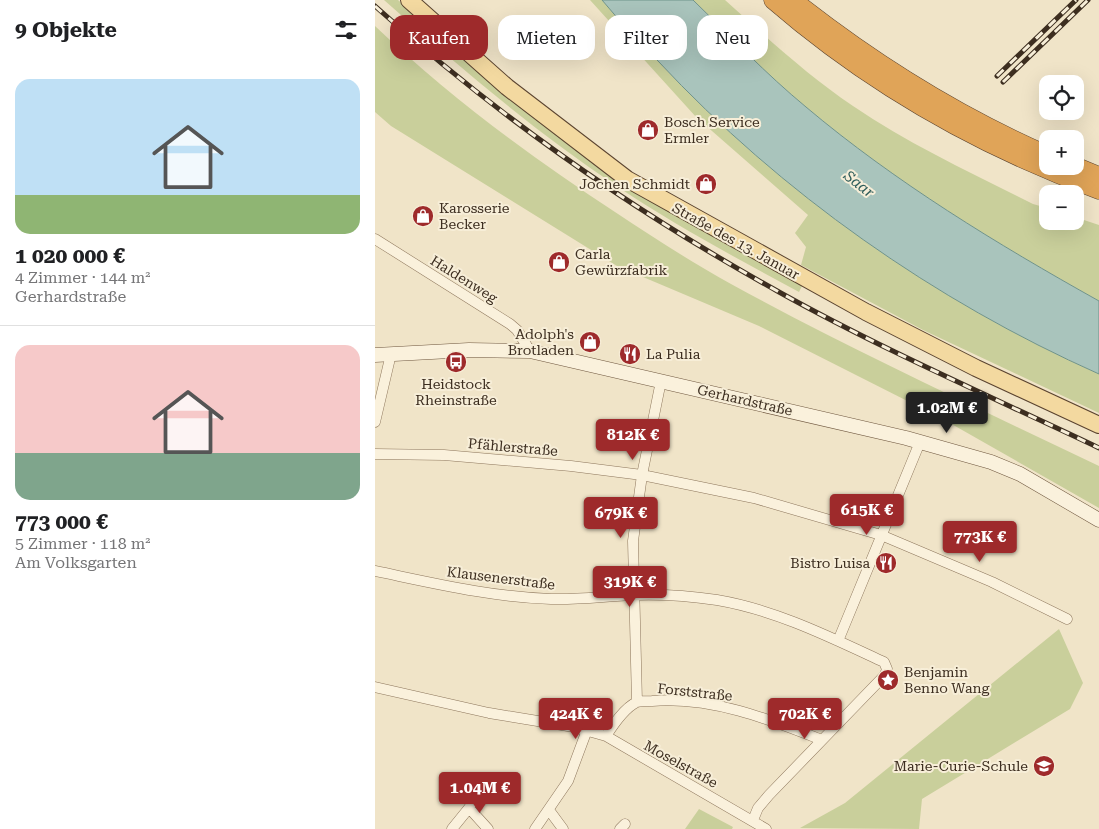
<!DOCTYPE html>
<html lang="de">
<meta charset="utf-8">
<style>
:root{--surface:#fff;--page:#f6f6f6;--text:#202124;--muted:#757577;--line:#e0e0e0;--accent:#9e2a2b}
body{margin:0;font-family:"Roboto Serif",serif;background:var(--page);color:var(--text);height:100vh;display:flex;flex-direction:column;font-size:19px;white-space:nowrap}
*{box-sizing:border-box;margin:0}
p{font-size:16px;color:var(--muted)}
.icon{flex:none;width:28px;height:28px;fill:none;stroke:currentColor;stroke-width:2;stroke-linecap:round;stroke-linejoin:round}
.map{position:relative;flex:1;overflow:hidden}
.drawer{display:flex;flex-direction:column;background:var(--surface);width:375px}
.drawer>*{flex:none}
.hud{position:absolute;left:15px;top:15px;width:475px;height:45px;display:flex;gap:10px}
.controls{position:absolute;left:664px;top:75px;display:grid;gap:10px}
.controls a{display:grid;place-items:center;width:45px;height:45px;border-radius:10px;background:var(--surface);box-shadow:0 5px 20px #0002;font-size:25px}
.price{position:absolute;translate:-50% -42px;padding:0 11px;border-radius:5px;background:var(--accent);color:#fff;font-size:16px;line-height:32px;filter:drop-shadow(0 1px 2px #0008)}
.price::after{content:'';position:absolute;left:50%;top:30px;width:15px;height:11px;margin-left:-8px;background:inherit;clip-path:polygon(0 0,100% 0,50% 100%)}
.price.selected{background:#222;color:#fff}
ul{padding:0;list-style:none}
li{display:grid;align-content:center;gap:10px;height:265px;padding:0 15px}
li+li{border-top:1px solid var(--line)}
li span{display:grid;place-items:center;height:155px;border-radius:15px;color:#555}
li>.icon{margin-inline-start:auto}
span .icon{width:90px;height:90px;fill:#fffc;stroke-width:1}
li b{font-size:21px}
h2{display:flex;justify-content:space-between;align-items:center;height:60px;padding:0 15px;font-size:21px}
.pill{padding:0 18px;border-radius:15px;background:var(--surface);box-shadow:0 5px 20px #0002;font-size:18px;line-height:45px}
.pill.selected{background:var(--accent);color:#fff}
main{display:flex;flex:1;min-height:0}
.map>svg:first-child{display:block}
.green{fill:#c9cf9b}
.water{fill:#a9c4bc;stroke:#6f938a}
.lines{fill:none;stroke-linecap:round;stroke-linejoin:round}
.street-casing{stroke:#8d765c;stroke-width:11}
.secondary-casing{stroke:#6f573f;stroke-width:15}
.primary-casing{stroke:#5b4430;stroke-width:18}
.highway-casing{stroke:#5b4430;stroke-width:19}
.street{stroke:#faf1dc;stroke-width:10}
.secondary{stroke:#faf1dc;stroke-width:14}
.primary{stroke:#f3d9a0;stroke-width:16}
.highway{stroke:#e0a458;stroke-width:18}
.rail-casing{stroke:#3d2e20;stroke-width:5}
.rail{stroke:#f7eed8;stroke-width:3;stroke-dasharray:9;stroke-linecap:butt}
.labels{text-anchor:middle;stroke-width:4;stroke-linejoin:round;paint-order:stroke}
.poi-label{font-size:14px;fill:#3d2e20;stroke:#f7eed8;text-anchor:start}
.street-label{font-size:14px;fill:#3d2e20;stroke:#f7eed8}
.water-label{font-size:15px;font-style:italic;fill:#2f5d5a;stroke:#f7eed8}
</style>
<main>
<section class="drawer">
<h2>9 Objekte<svg class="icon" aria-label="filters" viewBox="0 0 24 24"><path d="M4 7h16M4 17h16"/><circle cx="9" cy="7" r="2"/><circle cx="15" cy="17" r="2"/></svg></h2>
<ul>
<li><span style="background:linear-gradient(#bfe0f5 75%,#8fb573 0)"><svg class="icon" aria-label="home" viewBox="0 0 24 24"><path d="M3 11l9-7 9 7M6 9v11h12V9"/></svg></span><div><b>1 020 000 €</b><p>4 Zimmer · 144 m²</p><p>Gerhardstraße</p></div></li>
<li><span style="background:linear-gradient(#f6c9c9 70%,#7fa58c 0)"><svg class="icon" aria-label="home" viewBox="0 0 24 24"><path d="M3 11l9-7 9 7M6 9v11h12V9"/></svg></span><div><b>773 000 €</b><p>5 Zimmer · 118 m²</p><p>Am Volksgarten</p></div></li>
</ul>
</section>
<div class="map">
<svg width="724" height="829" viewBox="0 0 724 829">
<rect width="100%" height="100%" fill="#f0e4c8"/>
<!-- green -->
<path class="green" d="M9,0H23L145,105L428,284L424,292C363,259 301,226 243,187C160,132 83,66 9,0Z
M215,0H227C245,22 264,41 283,61C406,193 560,301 724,374V413L548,330L426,265L431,247L420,233L433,215L321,117Z
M318,0H350C391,37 432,75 478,106C535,145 597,173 658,204L672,208V221H700V217L724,225V301C622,244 520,182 431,107C391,74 355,36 318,0Z
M0,26C73,96 155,156 240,212C278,237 316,262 356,284C476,350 601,407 724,466V508L566,418L384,326L242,266L16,126L0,112Z
M684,629L708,683L695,709L547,799L544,829L425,828L470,803Z
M324,809L358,827L357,829H310Z"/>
<!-- water -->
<path class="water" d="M227,0H318C355,36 391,74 431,107C520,182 622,244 724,301V374C560,301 406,193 283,61C264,41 245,22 227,0Z"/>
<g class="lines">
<!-- street casing -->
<g class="street-casing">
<path id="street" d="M0,239L135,324L142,330L155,351
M0,422L16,354
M0,454L69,455L196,466L267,475L379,498L506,535L617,582L692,619
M0,571C58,583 116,597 176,599C204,600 231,596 259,595C286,594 315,596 342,600C401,610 455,637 509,662L512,669L510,675L394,795L383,808L378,820
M463,641L545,442
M0,687L114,713L199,727L231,736L391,829
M262,702L258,541L267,475L286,381
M231,736C238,725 249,708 262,702C266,701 273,701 277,701C335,696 394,719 447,740
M94,808L113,829
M174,810L188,829
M77,829L94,808L108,782
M160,829L193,781L212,730
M245,829L250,824"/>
</g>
<!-- secondary casing -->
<g class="secondary-casing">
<path id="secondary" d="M0,355L94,350L155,351L531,438L616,462L645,474L724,520"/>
</g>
<!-- primary casing -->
<g class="primary-casing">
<path id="primary" d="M34,0L132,87L252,179L491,312L601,368L724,425"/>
</g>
<!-- highway casing -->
<g class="highway-casing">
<path id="highway" d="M398,0C495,84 604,146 724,190
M418,0C495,61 581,115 672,155
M700,166L724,176"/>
</g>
<!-- street -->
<use href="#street" class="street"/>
<!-- secondary -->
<use href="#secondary" class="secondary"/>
<!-- primary -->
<use href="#primary" class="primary"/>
<!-- highway -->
<use href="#highway" class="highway"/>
<!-- rail casing -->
<g class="rail-casing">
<path id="rail" d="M0,6C123,117 260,212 404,292C508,350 617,397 724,448
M622,76L701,0
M628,82L713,0"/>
</g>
<!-- rail -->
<use href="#rail" class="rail"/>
</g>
<!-- icons -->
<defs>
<g id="shop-disc" transform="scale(1.125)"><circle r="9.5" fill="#9e2a2b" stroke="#f7eed8"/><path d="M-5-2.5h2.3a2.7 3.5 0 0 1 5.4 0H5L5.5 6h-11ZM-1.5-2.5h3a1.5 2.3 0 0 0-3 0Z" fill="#fff"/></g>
<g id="restaurant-disc" transform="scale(1.125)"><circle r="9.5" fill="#9e2a2b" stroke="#f7eed8"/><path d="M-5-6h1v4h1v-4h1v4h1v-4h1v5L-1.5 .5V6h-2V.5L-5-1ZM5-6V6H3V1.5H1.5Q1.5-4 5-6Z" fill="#fff"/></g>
<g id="bus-disc" transform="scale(1.125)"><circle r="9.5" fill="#9e2a2b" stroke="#f7eed8"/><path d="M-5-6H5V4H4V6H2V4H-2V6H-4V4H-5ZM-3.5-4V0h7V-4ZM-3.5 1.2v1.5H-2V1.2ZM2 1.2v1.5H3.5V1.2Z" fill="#fff"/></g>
<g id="sight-disc" transform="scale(1.125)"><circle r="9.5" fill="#9e2a2b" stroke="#f7eed8"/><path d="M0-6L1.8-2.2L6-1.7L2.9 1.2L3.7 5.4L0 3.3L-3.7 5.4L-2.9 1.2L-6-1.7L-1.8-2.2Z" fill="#fff"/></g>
<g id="school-disc" transform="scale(1.125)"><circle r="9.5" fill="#9e2a2b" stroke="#f7eed8"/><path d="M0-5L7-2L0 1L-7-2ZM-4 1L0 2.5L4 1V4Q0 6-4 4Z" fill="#fff"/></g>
</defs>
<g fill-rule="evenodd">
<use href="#shop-disc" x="273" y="130"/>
<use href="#shop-disc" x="331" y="184"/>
<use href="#shop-disc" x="48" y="216"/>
<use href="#shop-disc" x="184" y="262"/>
<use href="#shop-disc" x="215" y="342"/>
<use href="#restaurant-disc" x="255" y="354"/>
<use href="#bus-disc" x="81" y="362"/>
<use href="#restaurant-disc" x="511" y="563"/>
<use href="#sight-disc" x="513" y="680"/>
<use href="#school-disc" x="669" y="766"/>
</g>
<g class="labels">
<!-- poi labels -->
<g class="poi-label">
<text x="289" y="127">Bosch Service<tspan x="289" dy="16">Ermler</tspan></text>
<text x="315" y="189" text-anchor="end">Jochen Schmidt</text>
<text x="64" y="213">Karosserie<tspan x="64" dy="16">Becker</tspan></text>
<text x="200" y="259">Carla<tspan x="200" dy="16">Gewürzfabrik</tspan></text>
<text x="199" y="339" text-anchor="end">Adolph's<tspan x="199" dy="16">Brotladen</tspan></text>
<text x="271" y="359">La Pulia</text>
<text x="81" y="389" text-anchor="middle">Heidstock<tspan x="81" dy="16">Rheinstraße</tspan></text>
<text x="495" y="568" text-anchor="end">Bistro Luisa</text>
<text x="529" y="677">Benjamin<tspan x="529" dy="16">Benno Wang</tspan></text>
<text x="653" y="771" text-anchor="end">Marie-Curie-Schule</text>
</g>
<!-- street labels -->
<g class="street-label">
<text transform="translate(361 241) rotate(29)" y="5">Straße des 13. Januar</text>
<text transform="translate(89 279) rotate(32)" y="5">Haldenweg</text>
<text transform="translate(370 400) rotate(13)" y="5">Gerhardstraße</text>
<text transform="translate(138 447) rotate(5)" y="5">Pfählerstraße</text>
<text transform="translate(126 578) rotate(7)" y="5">Klausenerstraße</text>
<text transform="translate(320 692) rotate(6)" y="5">Forststraße</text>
<text transform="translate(306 764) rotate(29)" y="5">Moselstraße</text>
</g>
<!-- water labels -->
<g class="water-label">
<text transform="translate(484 184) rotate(38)" y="5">Saar</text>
</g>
</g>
</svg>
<div class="controls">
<a><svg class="icon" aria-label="locate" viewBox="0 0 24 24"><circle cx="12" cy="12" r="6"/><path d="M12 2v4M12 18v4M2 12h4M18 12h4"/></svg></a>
<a>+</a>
<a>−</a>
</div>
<b class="price selected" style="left:572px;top:434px">1.02M €</b>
<b class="price" style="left:258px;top:461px">812K €</b>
<b class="price" style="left:492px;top:536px">615K €</b>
<b class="price" style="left:246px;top:539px">679K €</b>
<b class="price" style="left:605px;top:563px">773K €</b>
<b class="price" style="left:255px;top:608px">319K €</b>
<b class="price" style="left:201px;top:740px">424K €</b>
<b class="price" style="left:430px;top:740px">702K €</b>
<b class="price" style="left:105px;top:814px">1.04M €</b>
<div class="hud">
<a class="pill selected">Kaufen</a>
<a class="pill">Mieten</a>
<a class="pill">Filter</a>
<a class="pill">Neu</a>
</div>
</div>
</main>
